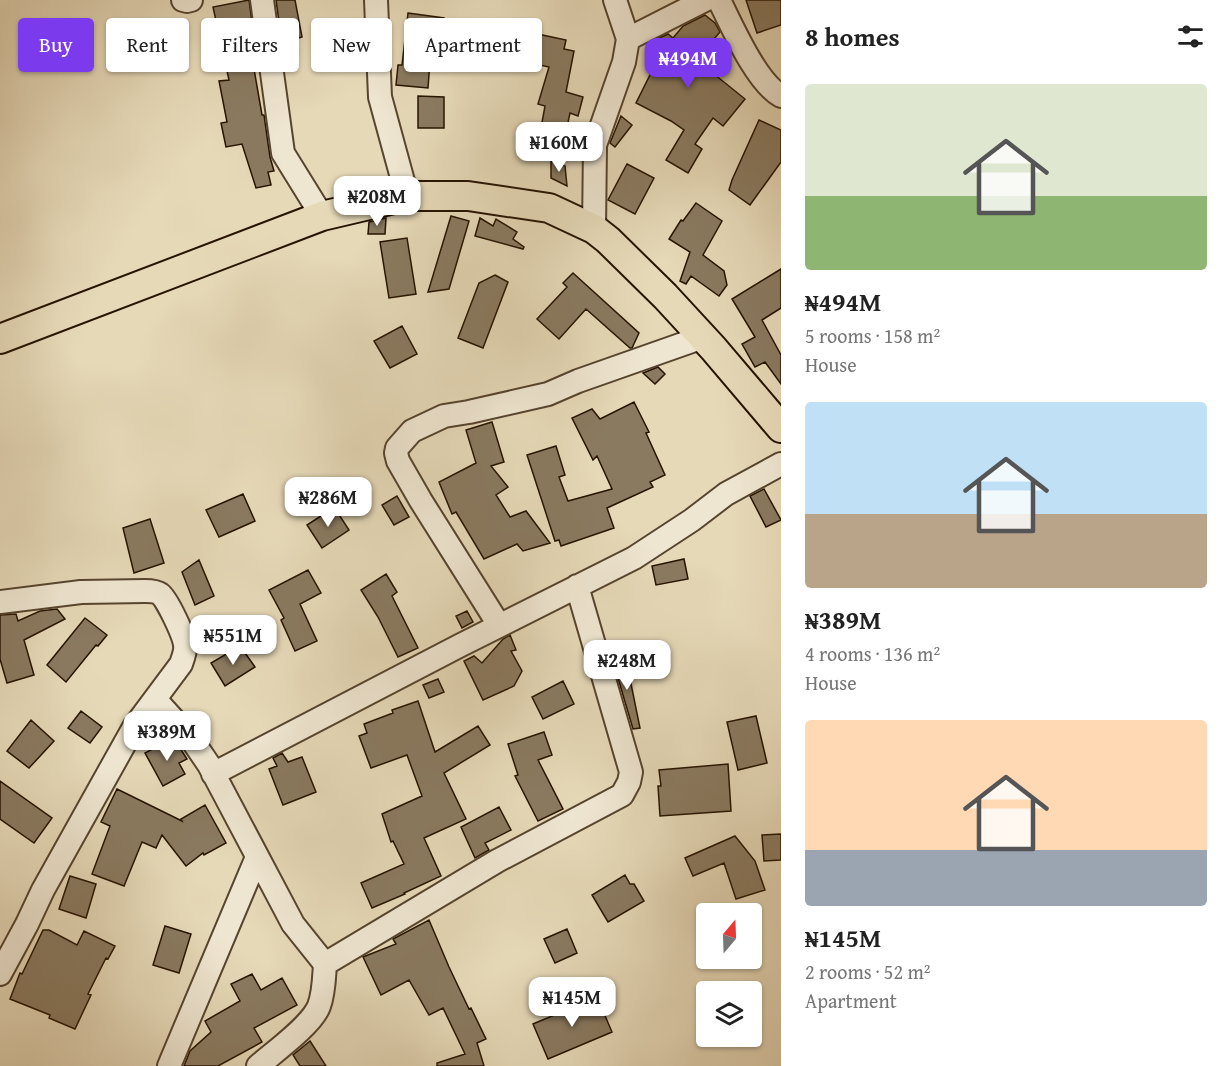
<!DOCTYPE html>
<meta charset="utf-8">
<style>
:root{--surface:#fff;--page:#f2f2f2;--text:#222;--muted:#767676;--accent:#7c3aed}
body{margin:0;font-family:"Gentium Book Plus",serif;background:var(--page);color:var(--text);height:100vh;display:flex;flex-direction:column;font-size:22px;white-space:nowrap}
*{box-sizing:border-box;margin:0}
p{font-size:20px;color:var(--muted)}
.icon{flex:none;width:33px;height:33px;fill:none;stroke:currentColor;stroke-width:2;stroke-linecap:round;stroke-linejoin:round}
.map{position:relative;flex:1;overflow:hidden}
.sheet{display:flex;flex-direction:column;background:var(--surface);width:450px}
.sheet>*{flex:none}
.banner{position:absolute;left:18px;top:18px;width:570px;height:54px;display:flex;gap:12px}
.needle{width:39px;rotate:19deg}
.tools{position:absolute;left:696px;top:903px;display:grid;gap:12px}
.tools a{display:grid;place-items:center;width:66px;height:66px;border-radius:6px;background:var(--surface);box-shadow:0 2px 4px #0004;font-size:30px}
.price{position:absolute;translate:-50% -51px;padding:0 14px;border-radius:12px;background:#fff;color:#222;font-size:20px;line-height:39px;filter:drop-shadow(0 2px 3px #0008)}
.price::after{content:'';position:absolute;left:50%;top:36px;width:18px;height:14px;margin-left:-9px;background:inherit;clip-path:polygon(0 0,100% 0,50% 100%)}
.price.active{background:var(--accent);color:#fff}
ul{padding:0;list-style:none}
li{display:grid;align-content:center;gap:12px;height:318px;padding:0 24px}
li span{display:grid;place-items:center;height:186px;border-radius:6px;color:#555}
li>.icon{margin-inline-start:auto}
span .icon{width:108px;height:108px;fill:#fffc;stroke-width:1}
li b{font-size:26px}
h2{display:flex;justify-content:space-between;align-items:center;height:72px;padding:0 24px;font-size:26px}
.tag{padding:0 21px;border-radius:6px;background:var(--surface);box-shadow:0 2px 4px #0004;font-size:21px;line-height:54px}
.tag.active{background:var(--accent);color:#fff}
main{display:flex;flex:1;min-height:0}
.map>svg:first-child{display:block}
.building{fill:#8a7a60;stroke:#261300;stroke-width:1.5}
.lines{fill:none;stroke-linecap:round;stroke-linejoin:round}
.minor-casing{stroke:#56442e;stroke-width:26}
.major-casing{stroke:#261300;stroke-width:32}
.minor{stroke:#efe6d1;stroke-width:22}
.major{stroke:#e6d9b8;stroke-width:28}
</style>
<main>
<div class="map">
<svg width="781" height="1066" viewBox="0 0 781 1066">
<rect width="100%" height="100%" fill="#e6d9b8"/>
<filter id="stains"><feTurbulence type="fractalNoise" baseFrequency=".00333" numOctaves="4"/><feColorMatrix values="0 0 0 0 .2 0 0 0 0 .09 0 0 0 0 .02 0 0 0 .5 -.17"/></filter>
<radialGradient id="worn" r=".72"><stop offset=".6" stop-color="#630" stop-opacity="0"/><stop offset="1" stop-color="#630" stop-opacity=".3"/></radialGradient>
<!-- building -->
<path class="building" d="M249,0L258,68L254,69L262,115H264L270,157L274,171L268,172L271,185L256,188L242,144L226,147L221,123L227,122L219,81L229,80L213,7Z
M276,0H295L302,37L282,43Z
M746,0H781V25L757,33Z
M408,13L444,18L441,49L431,47L428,88L396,85L398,65H402Z
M705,15L715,23L720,32L695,61L714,74L745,99L723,126L713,118L695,144L702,149L688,173L666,160L684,130L671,121L636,103L651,73L662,57L652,48L655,40L668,34L673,38L683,26Z
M505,27L566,40L564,49L574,51L566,92L583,97L578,116L570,113L561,155L537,150L545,106L538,104L549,67L499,56Z
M418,96L444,97V128H418Z
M621,116L632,125L615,147L610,143Z
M759,120L781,130V162L750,205L729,190L732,180Z
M551,161L565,166L567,186L551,178Z
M627,164L654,178L635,214L608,200Z
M696,203L722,221L703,255L724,271L727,285L719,296L691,276L686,284L680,281L690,252L669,239L681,220L683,221Z
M451,216L469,221L449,289L428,292Z
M386,218L385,234H368L369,222Z
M480,218L493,226L496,219L517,232L513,239L524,247L523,249L475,236Z
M407,238L416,294L389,298L380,242Z
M781,269V308L762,320L781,355V384L765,362L755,367L742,344L755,337L732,299Z
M573,273L639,333L632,348H630L586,309L559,339L537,319L567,287L563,283Z
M495,275L508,282L483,348L458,338L479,283Z
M402,326L417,354L390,368L374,341Z
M658,367L665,374L655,384L643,373Z
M634,402L649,432L646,433L665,475L650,482L653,487L607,508L614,528L561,546L559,540L555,541L527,455L556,446L565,475L559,477L568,501L612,489L597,456L593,460L572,418L592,409L600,419Z
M492,422L504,462L491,466L508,487L496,495L510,517L526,511L550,543L523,551L517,544L484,559L456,512L452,514L439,482L476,463L466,430Z
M319,480L324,498L292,506L288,487Z
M764,489L781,520L766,527L750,496Z
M243,494L255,521L219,537L206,510Z
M397,496L409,517L394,525L382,505Z
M330,510H336L349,530L322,548L307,525Z
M150,519L164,563L134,573L123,528Z
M684,559L688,579L656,585L652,566Z
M199,560L214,596L195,605L182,572Z
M308,570L321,593L300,604L317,641L295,651L281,620L284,618L269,590Z
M386,574L397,592L392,596L418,648L398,657L378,617L361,590Z
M57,609L65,619L24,640L34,675L7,683L0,659V615L16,614L18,621L40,611Z
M467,611L473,622L462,628L456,616Z
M85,618L107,635L98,646L96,645L66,682L47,665Z
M510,635L516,650L511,651L522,671L514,686L483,700L464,661L474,656L482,663L503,639Z
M240,646L255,667L225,686L211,663Z
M626,659L640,728L633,729L613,661Z
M438,679L444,692L429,698L423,685Z
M563,681L574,704L543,719L532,697Z
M418,701L435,752L478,726L490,745L444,773L466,819L424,838L441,876L404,893L405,894L372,908L361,883L404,864L393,841L391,842L382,814L422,796L407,755L371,768L359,736L367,733L364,724L393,713L392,710Z
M81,711L102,727L90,743L68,728Z
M756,716L767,763L738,770L727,722Z
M31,720L54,741L29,768L7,751Z
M544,732L552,755L538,760L563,809L538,821L515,776L518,775L508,744Z
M167,741L171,749L178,745L187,759L179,763L185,774L163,786L145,753Z
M282,753L288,762L302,757L316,792L283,805L269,769L277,766L273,758Z
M728,764L731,811L660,816L658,786H661L659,770Z
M0,781L52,818L34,843L0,819Z
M117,789L182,821L181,819L205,805L226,843L204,855L203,853L186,866L162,835L156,848L142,842L124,886L92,874L110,826L101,822Z
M499,807L511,830L485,843L489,850L475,858L461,827Z
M781,834V860L764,861L762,835Z
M735,836L755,861L765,890L736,899L724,863L693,876L685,858Z
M625,875L630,884H634L644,901L608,922L592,895Z
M70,876L96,884L86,918L59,909Z
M429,920L449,967L469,1009L471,1008L486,1039L477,1043L484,1066H437V1063L465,1054L443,1008L429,1015L409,980L381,995L363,957L396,944L393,939Z
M165,926L191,934L179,973L153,965Z
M567,929L577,953L555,963L544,939Z
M43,930H49L77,945L84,931L115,946L108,959L106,958L88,994L91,995L75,1029L49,1018L50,1015L10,999L20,973L22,974Z
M252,974L261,990L282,978L297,1005L254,1028L262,1042L218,1066H184L190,1051L211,1032L205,1021L240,1001L231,984Z
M597,997L612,1032L548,1059L533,1024Z
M310,1041L326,1066H300L293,1055Z"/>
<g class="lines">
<!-- minor casing -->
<g class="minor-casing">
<path id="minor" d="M183,0L187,1L191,0
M262,0L283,153L322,216
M376,0L380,97L407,196
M719,0C732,26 756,82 781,96
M628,39L705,0
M594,229L595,145L624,62L628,39L615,0
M0,602L81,592L145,591C150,591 156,591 160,594C167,599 184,635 185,645C186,651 183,658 181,664L134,727L43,890L27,924L0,974
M499,625L421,501L398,461L396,453L397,448L412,431L444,416L469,412L548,394L578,381L703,337
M155,699L192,740L209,765L293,924L325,964C324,977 324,993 319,1006C312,1025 274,1052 258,1066
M213,774L459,646L634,558L692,520L726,494L781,464
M325,964L497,861L622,795L629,782L631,772L577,586
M169,1066L257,857"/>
</g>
<!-- major casing -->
<g class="major-casing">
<path id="major" d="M0,339L322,216L407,196H468L549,208L594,229L608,240L665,296L713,348L781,428"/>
</g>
<!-- minor -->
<use href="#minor" class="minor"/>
<!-- major -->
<use href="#major" class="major"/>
</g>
<rect width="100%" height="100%" filter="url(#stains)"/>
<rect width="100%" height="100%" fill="url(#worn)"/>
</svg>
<div class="tools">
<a><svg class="needle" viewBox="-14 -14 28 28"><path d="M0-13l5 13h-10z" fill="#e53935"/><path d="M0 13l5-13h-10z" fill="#767676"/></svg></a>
<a><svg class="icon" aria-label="layers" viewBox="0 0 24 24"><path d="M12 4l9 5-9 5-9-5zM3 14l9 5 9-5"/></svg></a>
</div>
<b class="price active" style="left:688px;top:89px">₦494M</b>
<b class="price" style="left:559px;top:173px">₦160M</b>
<b class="price" style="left:377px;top:227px">₦208M</b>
<b class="price" style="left:328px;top:528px">₦286M</b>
<b class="price" style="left:233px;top:666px">₦551M</b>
<b class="price" style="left:627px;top:691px">₦248M</b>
<b class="price" style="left:167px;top:762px">₦389M</b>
<b class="price" style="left:572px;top:1028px">₦145M</b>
<div class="banner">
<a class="tag active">Buy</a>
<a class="tag">Rent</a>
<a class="tag">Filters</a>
<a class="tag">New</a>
<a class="tag">Apartment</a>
</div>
</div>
<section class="sheet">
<h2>8 homes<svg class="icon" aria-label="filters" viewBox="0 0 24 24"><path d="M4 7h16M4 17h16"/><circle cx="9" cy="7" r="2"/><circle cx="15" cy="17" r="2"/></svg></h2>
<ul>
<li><span style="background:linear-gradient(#dfe7d0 60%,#8fb573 0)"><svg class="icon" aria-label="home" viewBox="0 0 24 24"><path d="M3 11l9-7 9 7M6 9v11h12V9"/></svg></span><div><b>₦494M</b><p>5 rooms · 158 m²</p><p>House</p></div></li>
<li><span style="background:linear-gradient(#bfe0f5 60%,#b9a48a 0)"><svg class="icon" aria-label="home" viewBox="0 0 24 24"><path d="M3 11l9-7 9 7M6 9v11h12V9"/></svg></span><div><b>₦389M</b><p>4 rooms · 136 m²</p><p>House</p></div></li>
<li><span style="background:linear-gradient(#ffd9b3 70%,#9aa5b1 0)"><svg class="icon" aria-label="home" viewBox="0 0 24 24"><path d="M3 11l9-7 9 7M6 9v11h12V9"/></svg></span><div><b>₦145M</b><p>2 rooms · 52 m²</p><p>Apartment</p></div></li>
</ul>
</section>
</main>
